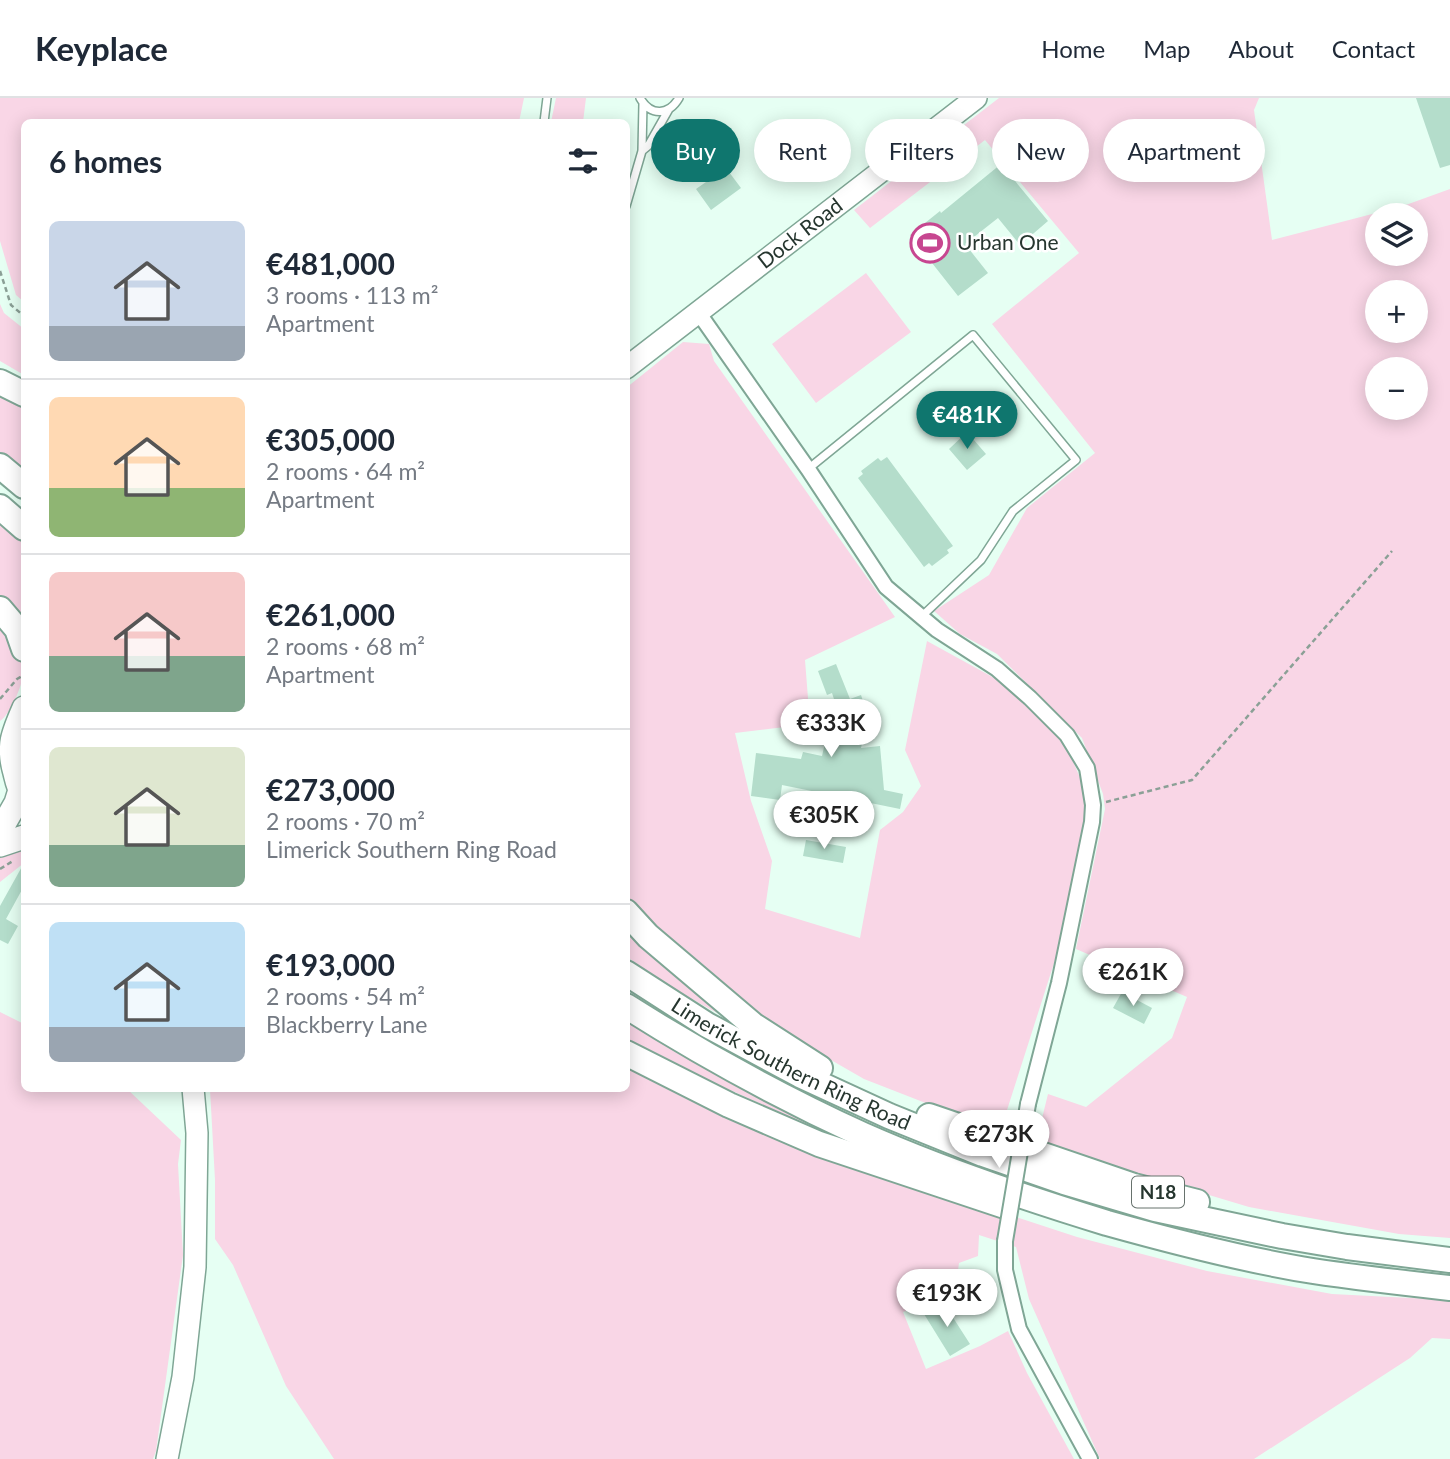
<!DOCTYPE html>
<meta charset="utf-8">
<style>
:root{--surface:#fff;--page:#f6f6f7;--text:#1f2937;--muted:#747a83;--line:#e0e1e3;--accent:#0f766e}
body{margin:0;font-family:Lato,sans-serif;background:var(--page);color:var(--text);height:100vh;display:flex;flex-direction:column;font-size:26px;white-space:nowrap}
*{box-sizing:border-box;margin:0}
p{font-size:23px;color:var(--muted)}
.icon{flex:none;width:38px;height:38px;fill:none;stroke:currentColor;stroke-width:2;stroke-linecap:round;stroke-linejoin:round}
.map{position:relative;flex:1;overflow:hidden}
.side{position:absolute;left:21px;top:21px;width:609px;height:973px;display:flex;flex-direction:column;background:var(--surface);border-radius:10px;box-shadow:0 4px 18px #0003}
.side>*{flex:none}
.banner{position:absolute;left:651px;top:21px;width:665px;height:63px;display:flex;gap:14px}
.fabs{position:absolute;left:1365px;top:105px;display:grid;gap:14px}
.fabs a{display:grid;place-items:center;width:63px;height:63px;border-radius:50%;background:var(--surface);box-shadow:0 4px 18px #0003;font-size:35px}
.price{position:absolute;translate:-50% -60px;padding:0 16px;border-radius:24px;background:#fff;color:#222;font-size:23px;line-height:46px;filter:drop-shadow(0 2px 4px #0008)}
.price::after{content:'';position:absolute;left:50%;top:42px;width:21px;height:16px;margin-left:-10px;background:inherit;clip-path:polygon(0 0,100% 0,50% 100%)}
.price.active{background:var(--accent);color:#fff}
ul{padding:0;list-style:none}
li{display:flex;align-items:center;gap:21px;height:175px;padding:0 28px}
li+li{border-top:2px solid var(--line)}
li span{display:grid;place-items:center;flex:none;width:196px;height:140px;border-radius:10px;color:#555}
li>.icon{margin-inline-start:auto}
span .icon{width:84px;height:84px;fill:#fffc;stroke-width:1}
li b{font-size:30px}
h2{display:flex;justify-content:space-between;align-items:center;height:84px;padding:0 28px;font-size:30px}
.pill{padding:0 24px;border-radius:32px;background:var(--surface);box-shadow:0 4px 18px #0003;font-size:24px;line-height:63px}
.pill.active{background:var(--accent);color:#fff}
header{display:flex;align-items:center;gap:42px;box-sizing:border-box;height:98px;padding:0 35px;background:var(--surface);border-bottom:2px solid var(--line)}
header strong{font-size:33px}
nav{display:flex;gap:38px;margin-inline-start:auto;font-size:24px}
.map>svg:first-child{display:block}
.green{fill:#f9d6e6;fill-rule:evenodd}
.building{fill:#b4ddcb}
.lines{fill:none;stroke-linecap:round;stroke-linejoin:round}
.service-casing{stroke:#7fa695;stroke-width:10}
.minor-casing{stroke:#7fa695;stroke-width:18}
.secondary-casing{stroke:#7fa695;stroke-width:24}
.primary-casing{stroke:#7fa695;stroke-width:26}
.trunk-casing{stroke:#7fa695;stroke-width:28}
.path{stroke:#8ba096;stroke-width:2.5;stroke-dasharray:5 3.5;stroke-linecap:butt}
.service{stroke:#fff;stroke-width:7}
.minor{stroke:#fff;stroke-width:14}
.secondary{stroke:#fff;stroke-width:21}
.primary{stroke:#fff;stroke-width:23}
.trunk{stroke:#fff;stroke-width:24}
.minor-bridge-casing{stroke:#7fa695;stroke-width:18;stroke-linecap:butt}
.minor-bridge{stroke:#fff;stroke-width:14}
.labels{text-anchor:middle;stroke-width:5;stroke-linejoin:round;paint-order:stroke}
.shield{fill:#fff;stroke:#67726d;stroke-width:2}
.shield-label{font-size:19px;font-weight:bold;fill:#26362f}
.street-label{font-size:21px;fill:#26362f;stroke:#fff}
.poi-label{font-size:21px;fill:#26362f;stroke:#fff;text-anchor:start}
</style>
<header>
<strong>Keyplace</strong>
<nav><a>Home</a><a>Map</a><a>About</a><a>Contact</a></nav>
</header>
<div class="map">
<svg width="1450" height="1361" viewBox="0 0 1450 1361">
<rect width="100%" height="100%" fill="#e6fff3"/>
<!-- green -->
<path class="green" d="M0,0H524L519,24H24V204L16,197L0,143Z
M556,0H586L583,24H551Z
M999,0H1259L1254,12L1272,142L1403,108L1450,91V1140L1399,1136L1249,1109L1036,1045L1048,996L1086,1009L1172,940L1187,899L1076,851L1105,711L1103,696L1082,640L997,556L960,536L934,513L989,477L1027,410L1095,355L992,226L1079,155L985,42L870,130L854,112ZM1377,117H1416V156H1377ZM1377,194H1416V233H1377ZM1377,271H1416V310H1377Z
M866,175L911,234L816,305L772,246Z
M0,206L4,215L24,231V277L0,263Z
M683,244L709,246L714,263L895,519L805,562L810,626L735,635L751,703L772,763L765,811L860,840L880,732L903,714L921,688L905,652L927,543L1007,587L1066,647L1081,682L1087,718L1063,837L1000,1034L864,981L779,932L701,870L627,801L626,290Z
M0,286L24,298V374L0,354Z
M0,425L24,446V526L0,497Z
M0,521C7,532 20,547 24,559C29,573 12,616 0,623Z
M24,746V765L0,784V760Z
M627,831L640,846L719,916L677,893L627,859Z
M0,914L24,926V990L127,991L181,1042L178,1066L183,1157L156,1353L153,1361H0Z
M626,921L680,957L840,1031L832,1038L657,959L627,942Z
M627,960L841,1062L1077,1139L1207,1173L1332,1196L1450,1202V1241L1432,1240L1410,1260L1254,1361H1100L1029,1201L1016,1149L979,1137L978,1158L959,1165L955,1194L903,1214L926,1271L980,1248L1008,1233L1027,1275L1074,1361H334L286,1288L233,1167L215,1141V1082L210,991L626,990Z"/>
<!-- building -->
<path class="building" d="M1416,0H1450V67L1440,70Z
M1001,66L1048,123L1020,147L998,120L965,146L988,175L958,198L910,137L940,113L941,115Z
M726,70L741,90L711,112L696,91Z
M967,334L986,356L967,372L949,351Z
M887,359L953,448L947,452L949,455L932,468L929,465L924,469L858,380L863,376L861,373L878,360L881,363Z
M836,566L850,601L861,597L870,624L866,626L861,650L880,648L884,692L903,696L900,711L782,687L780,702L751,698L756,655L801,661L803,654L822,658L828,632L845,635L832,595L827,597L818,573Z
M806,742L846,749L843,765L803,758Z
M24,765V788L6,821L18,828L8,846L0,842V808Z
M1122,894L1152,910L1144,926L1113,910Z
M943,1204L970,1246L950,1258L924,1216Z"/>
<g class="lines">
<!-- service casing -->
<g class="service-casing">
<path id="service" d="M640,0C651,19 669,17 679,0
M544,24L547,0
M642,53L648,48L669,11
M626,108L642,53L643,5
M808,371L973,237L1076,362L1013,413L981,462L921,519"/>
</g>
<!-- minor casing -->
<g class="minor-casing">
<path id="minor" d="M698,214L808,371L886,489L937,532L997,571L1030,600L1067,637L1087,670L1093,707L1092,724L1059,885L1028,1006
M1005,1143V1172L1019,1231L1090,1361"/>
</g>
<!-- secondary casing -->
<g class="secondary-casing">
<g id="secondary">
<path id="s1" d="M626,270L976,0"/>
<path d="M167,1361L183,1279L195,1169L197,1035L193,990"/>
</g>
</g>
<!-- primary casing -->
<g class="primary-casing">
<path id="primary" d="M24,610C13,635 7,648 15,675C17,683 18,690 24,696
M0,733L16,705L20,692
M0,747L24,739"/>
</g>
<!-- trunk casing -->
<g class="trunk-casing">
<g id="trunk">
<path d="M0,284L24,296"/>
<path d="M0,368L24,388"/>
<path d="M0,409L24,430"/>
<path d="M0,511L17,531L24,551"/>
<path d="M626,814L648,838L753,927L820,970"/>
<path id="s2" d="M626,875L707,927L800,977L889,1018L983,1056L1064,1084L1155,1111L1282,1138L1347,1149L1450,1162"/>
<path d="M626,908C702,956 782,1000 863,1037C942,1072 1025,1100 1107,1125C1175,1144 1244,1162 1313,1173C1359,1180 1404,1185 1450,1190"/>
<path d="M626,955L729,1007L819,1046L1005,1108"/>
<path d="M929,1018L1134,1088L1197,1104"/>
</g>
</g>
<!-- path -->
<path class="path" d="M0,173L11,207L24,218
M0,601L17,581L24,577
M1106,704L1192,682L1392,453
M0,771L13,763"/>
<!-- service -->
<use href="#service" class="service"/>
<!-- minor -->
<use href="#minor" class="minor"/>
<!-- secondary -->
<use href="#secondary" class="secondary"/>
<!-- primary -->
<use href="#primary" class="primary"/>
<!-- trunk -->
<use href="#trunk" class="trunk"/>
<!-- minor-bridge casing -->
<g class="minor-bridge-casing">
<path id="minor-bridge" d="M1005,1143L1028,1006"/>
</g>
<!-- minor-bridge -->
<use href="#minor-bridge" class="minor-bridge"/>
</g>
<!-- icons -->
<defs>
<g id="stadium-ring" transform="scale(2.0125)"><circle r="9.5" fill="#fff" stroke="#c74690" stroke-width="1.5"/><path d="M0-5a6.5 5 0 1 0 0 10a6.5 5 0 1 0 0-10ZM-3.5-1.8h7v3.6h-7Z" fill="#c74690"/></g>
</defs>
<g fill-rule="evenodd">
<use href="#stadium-ring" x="930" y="145"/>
</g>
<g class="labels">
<!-- shield labels -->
<rect class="shield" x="1132" y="1078.5" width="52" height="31" rx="5"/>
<g class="shield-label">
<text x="1158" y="1101">N18</text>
</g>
<!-- street labels -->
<g class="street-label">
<text dy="7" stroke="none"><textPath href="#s1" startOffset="220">Dock Road</textPath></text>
<text dy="7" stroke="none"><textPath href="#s2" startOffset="189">Limerick Southern Ring Road</textPath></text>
</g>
<!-- poi labels -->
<g class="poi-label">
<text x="957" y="152">Urban One</text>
</g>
</g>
</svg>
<div class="fabs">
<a><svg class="icon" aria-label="layers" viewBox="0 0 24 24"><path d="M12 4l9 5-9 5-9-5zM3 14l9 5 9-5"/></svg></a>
<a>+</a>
<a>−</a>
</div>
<b class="price active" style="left:967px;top:353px">€481K</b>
<b class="price" style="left:831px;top:661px">€333K</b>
<b class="price" style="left:824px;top:753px">€305K</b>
<b class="price" style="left:1133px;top:910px">€261K</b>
<b class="price" style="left:999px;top:1072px">€273K</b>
<b class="price" style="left:947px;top:1231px">€193K</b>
<div class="banner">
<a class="pill active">Buy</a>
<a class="pill">Rent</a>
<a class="pill">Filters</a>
<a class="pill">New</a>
<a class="pill">Apartment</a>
</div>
<section class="side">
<h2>6 homes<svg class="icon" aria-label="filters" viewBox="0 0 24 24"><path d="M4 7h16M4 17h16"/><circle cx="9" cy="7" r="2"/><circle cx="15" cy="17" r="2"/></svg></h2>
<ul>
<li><span style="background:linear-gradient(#c9d6e8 75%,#9aa5b1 0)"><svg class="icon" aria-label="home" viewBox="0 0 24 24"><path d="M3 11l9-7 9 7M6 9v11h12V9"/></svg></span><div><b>€481,000</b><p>3 rooms · 113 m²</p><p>Apartment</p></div></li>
<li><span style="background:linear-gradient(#ffd9b3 65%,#8fb573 0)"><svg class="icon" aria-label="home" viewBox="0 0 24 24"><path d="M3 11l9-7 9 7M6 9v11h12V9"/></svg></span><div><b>€305,000</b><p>2 rooms · 64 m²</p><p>Apartment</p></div></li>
<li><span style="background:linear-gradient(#f6c9c9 60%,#7fa58c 0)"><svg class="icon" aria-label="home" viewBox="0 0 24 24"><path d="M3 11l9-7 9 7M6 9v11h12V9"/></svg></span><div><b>€261,000</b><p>2 rooms · 68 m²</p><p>Apartment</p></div></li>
<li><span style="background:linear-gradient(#dfe7d0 70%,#7fa58c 0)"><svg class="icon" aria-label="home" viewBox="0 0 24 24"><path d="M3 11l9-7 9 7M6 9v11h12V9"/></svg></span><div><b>€273,000</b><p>2 rooms · 70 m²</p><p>Limerick Southern Ring Road</p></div></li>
<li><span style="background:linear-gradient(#bfe0f5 75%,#9aa5b1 0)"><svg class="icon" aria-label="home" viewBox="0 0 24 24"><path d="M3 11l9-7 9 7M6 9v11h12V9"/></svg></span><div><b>€193,000</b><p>2 rooms · 54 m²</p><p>Blackberry Lane</p></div></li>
</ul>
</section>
</div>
